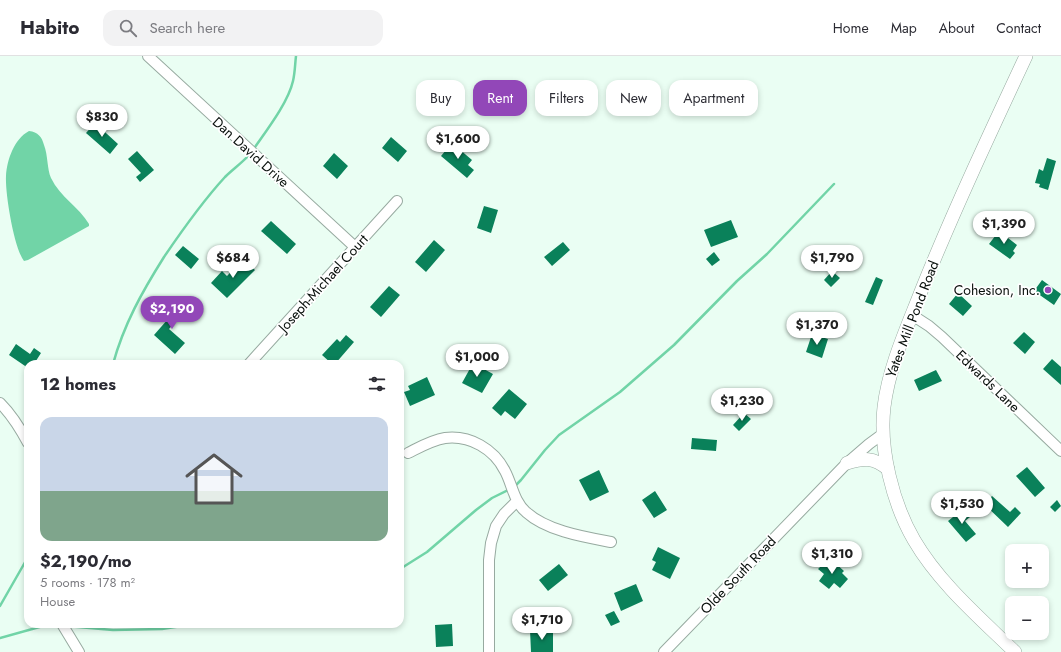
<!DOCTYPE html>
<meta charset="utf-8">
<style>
:root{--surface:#fff;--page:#f2f2f3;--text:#2b2b33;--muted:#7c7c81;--line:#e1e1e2;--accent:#9247b8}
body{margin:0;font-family:Jost,sans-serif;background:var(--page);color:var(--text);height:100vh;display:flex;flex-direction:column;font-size:15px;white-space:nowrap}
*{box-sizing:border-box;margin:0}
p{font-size:13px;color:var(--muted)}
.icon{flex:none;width:22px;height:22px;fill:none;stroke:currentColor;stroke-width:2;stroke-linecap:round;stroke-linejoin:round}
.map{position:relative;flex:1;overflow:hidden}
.drawer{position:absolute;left:24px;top:304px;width:380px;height:268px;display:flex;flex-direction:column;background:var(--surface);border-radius:12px;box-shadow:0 2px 6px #0003}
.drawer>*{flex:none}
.guide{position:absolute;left:416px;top:24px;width:380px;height:36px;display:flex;gap:8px}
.tools{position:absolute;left:1005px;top:488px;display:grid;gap:8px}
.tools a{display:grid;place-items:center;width:44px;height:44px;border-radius:8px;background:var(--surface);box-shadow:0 2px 6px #0003;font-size:20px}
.price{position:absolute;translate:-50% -34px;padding:0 9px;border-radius:14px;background:#fff;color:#222;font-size:13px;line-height:26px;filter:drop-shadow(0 1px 2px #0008)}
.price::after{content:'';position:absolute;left:50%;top:24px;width:12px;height:9px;margin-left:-6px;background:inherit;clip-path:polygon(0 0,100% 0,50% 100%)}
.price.current{background:var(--accent);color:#fff}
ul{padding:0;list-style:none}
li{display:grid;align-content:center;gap:8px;height:212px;padding:0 16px}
li span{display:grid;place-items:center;height:124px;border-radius:12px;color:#555}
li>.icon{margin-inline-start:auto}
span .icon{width:72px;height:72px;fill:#fffc;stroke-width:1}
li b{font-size:17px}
h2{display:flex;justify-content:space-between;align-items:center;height:48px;padding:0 16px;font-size:17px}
.pill{padding:0 14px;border-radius:12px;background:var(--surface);box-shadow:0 2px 6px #0003;font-size:14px;line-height:36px}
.pill.current{background:var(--accent);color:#fff}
header{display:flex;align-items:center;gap:24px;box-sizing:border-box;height:56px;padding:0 20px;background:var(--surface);border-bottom:1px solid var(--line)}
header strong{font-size:19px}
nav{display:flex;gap:22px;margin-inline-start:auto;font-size:14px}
.search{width:280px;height:36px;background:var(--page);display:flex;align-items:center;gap:10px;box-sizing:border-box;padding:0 14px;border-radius:12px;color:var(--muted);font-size:15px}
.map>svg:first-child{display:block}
.water{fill:#71d4a7}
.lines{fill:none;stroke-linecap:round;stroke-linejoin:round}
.stream{stroke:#71d4a7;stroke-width:2.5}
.building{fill:#0a815a}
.minor-casing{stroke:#97aaa0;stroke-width:12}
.tertiary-casing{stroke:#97aaa0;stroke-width:14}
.minor{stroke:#fff;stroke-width:10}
.tertiary{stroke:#fff;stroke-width:13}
.poi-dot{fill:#9247b8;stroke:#fff;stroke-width:1.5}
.labels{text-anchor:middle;stroke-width:3.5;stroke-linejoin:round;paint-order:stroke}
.street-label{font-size:14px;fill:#080f0b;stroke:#fff}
.poi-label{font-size:14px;fill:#080f0b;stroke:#fff;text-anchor:end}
</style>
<header>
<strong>Habito</strong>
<div class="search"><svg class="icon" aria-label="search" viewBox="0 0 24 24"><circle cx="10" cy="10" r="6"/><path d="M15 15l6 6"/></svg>Search here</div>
<nav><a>Home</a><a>Map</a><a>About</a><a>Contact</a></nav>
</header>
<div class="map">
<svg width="1061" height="596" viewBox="0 0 1061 596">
<rect width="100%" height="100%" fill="#eafef3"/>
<!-- water -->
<path class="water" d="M29,75C38,76 42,81 44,89C48,99 47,113 51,122C60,141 79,151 89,168V170L28,204L24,205C14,192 5,137 6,120C7,104 14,83 29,75Z"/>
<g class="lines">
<!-- stream -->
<path class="stream" d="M253,94C266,75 288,47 293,25C295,17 295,8 296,0
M113,308C124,268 142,236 164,201C183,173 202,146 225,121C233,113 242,107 250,98
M514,431L521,424L545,394L559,379L620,336L674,289L737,225L767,198L834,128
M400,513L427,496L476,454L492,442L510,433
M0,550L28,501
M66,570L113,574L162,573L195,568
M0,582L43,570L59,569"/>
</g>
<!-- building -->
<path class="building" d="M95,67L118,88L110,98L86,77Z
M391,81L407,95L398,106L382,92Z
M452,87L472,104L468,109L474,114L467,122L441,100Z
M137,95L154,114L140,126L136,121L141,117L128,103Z
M334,97L348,110L337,123L323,110Z
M1047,102L1056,105L1048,134L1039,131L1040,128L1035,127L1039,113L1043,115Z
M484,150L498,154L491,177L477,172Z
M731,164L738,181L711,191L704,174Z
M271,165L296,188L287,198L261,175Z
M999,175L1017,189L1013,195L1015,197L1010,203L989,188Z
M434,184L445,194L426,216L415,206Z
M563,186L570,194L552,210L544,201Z
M183,190L199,203L191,213L175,199Z
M714,196L720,204L712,210L706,203Z
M243,203L255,214L227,242L211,227L222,215L227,220Z
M832,215L840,222L831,231L824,224Z
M876,221L883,224L873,249L865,246Z
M1042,224L1061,238L1054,249L1034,235Z
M389,230L400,239L381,261L370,251Z
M958,237L972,250L963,260L949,248Z
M177,248L190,260L184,266L180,261L169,273L185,287L175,298L154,279L168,263L166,261Z
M1024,276L1035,286L1025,298L1013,287Z
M812,278L828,283L822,302L806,296Z
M346,279L354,286L335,308H332L322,299L337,283L340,286Z
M16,288L30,298L34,292L41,297L34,308H28V312L9,299Z
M1052,303L1061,311V329L1043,313Z
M473,307L493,318L482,337L462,327Z
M936,314L942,325L919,335L914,324Z
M427,321L435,339L410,350L404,336L410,334L408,330Z
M509,333L527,348L515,363L505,355L501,360L492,352Z
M744,357L751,363L739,375L733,369Z
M692,382L717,384L716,395L691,393Z
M1027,411L1045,432L1035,441L1016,420Z
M599,414L609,436L590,445L579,424Z
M655,435L667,454L654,462L642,444Z
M992,440L1010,456L1015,451L1021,457L1008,471L984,448Z
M1057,444L1061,450L1055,456L1050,451Z
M963,453L970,461L965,465L976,478L966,486L948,465Z
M658,491L680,502L670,523L652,514L656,506L652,504Z
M827,504L832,509L834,506L844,515L842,517L848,523L840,532L834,527L829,533L819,525L824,518L818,513Z
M559,508L568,519L548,535L539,524Z
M636,528L643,545L621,555L614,537Z
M614,555L620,566L611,570L605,559Z
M452,568L453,590L436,591L435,569Z
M553,573V596H531L530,574Z"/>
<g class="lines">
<!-- minor casing -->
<g class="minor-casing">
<path id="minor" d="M148,0L355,191
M912,259L929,270L942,281L1061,395
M249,308L397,145
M0,347C12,359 20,372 28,387
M408,397C420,391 432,384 445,382C470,379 494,393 505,415C512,428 514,446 526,456C547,475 584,481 611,486
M62,568L79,596
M489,596V504L491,487L496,470L504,458L517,445
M664,596L847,407L869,388L884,377"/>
</g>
<!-- tertiary casing -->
<g class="tertiary-casing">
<path id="tertiary" d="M847,407C864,402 873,401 888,413
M1015,596C980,562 939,527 914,484C893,448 879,393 884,351C889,310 907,272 922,233C954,154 990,77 1026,0"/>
</g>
<!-- minor -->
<use href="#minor" class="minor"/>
<!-- tertiary -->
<use href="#tertiary" class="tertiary"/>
</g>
<!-- markers -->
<circle class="poi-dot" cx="1048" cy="234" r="4"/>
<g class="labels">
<!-- street labels -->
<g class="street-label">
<text transform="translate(251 96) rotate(42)" y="5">Dan David Drive</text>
<text transform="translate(323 227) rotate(-48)" y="5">Joseph-Michael Court</text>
<text transform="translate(912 263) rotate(-69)" y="5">Yates Mill Pond Road</text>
<text transform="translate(988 325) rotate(44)" y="5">Edwards Lane</text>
<text transform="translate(738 519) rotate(-46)" y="5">Olde South Road</text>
</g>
<!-- poi labels -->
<g class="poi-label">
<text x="1040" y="239">Cohesion, Inc.</text>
</g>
</g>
</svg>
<div class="tools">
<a>+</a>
<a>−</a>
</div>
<b class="price" style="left:102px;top:82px">$830</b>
<b class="price" style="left:458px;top:104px">$1,600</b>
<b class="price" style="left:1004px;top:189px">$1,390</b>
<b class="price" style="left:233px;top:223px">$684</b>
<b class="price" style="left:832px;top:223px">$1,790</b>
<b class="price current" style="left:172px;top:274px">$2,190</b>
<b class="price" style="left:817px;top:290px">$1,370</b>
<b class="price" style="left:477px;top:322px">$1,000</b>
<b class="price" style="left:742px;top:366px">$1,230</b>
<b class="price" style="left:962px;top:469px">$1,530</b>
<b class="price" style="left:832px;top:519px">$1,310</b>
<b class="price" style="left:542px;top:585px">$1,710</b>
<div class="guide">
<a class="pill">Buy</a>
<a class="pill current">Rent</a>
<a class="pill">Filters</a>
<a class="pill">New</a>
<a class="pill">Apartment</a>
</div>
<section class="drawer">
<h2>12 homes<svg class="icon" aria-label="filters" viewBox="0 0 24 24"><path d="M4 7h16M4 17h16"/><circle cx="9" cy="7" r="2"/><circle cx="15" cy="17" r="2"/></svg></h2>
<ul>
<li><span style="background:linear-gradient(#c9d6e8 60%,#7fa58c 0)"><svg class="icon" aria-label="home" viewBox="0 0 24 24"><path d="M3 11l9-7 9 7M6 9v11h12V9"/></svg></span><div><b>$2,190/mo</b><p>5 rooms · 178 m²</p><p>House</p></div></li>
</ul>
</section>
</div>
